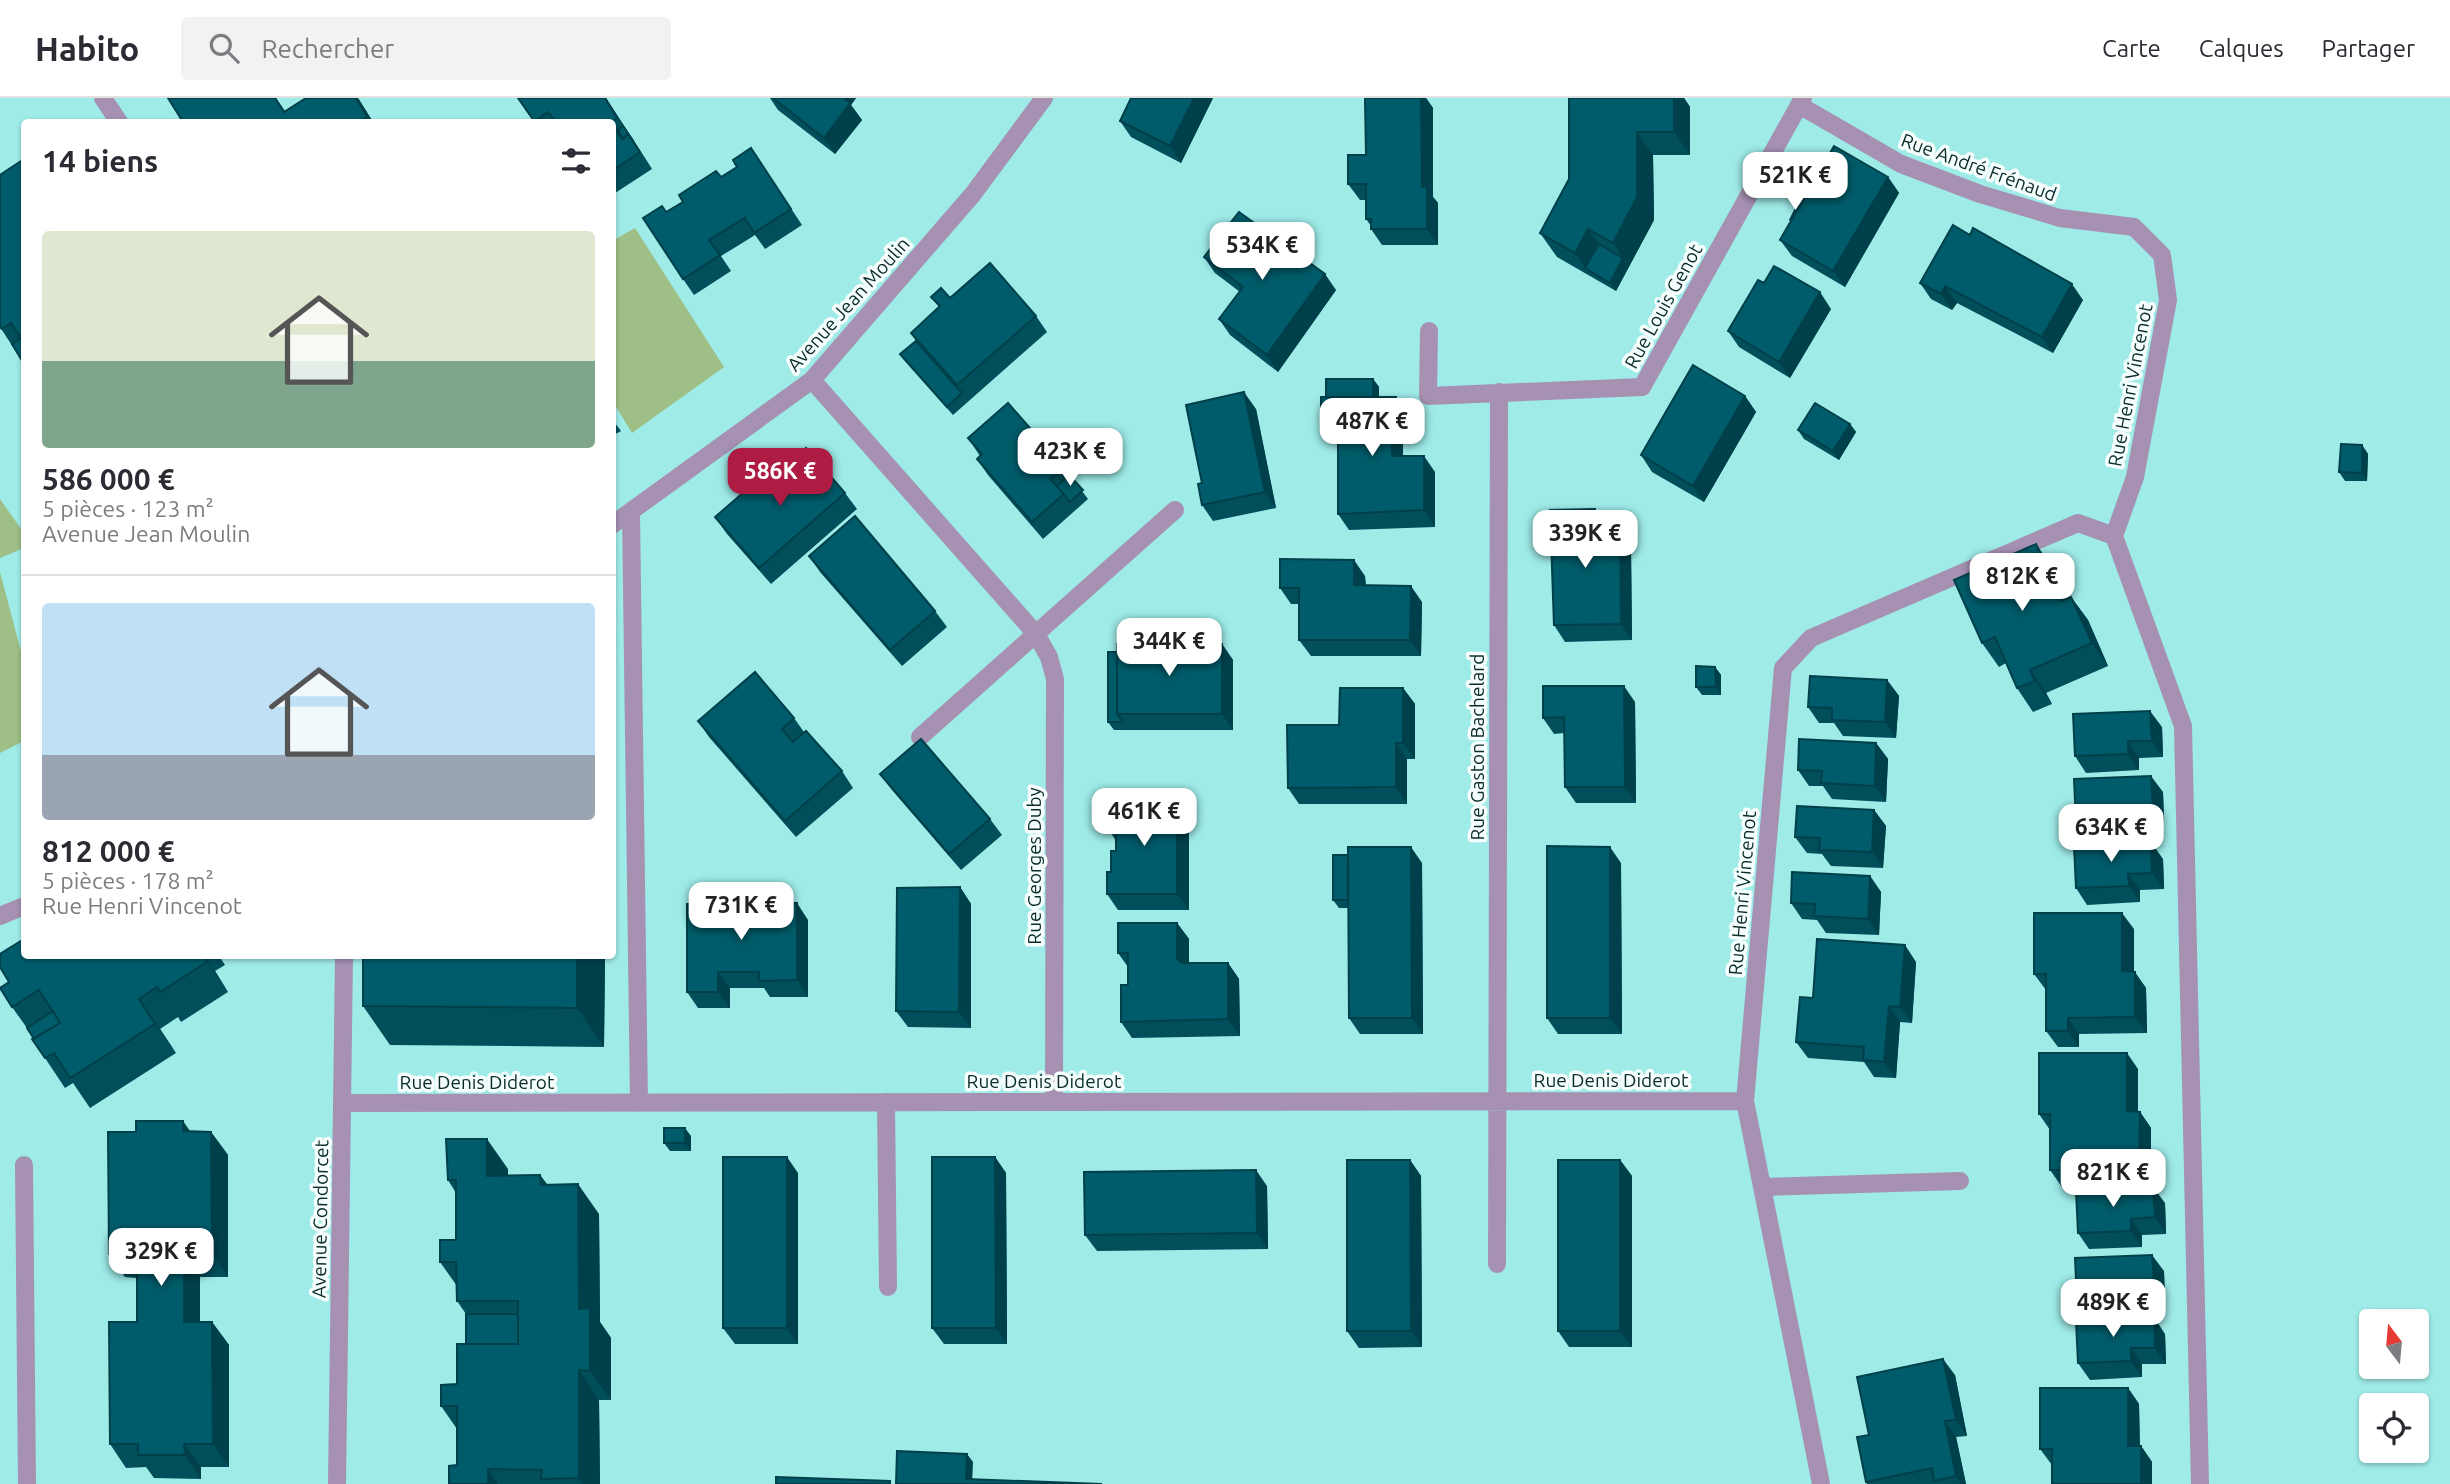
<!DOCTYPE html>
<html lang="fr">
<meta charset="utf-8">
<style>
:root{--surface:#fff;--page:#f2f2f3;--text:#2b2b33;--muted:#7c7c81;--line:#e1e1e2;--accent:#ae1b43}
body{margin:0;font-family:Ubuntu,sans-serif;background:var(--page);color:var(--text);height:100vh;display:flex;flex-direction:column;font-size:26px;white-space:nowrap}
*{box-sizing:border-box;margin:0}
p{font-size:23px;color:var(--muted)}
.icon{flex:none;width:38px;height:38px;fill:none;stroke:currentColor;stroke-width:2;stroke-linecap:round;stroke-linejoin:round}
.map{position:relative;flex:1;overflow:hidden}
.drawer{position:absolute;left:21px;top:21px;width:595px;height:840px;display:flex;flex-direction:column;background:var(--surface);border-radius:7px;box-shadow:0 2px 5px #0004}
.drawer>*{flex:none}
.needle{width:46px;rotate:344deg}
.tools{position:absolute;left:2359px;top:1211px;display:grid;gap:14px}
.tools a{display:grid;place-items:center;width:70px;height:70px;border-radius:7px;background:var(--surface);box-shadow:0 2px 5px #0004;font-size:35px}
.price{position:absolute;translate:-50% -60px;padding:0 16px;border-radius:14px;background:#fff;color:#222;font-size:23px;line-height:46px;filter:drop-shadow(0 2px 4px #0008)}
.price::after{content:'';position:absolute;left:50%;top:42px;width:21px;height:16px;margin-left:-10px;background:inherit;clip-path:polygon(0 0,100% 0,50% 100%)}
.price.current{background:var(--accent);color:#fff}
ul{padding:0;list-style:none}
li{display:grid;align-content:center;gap:14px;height:371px;padding:0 21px}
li+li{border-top:2px solid var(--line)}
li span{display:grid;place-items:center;height:217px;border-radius:7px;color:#555}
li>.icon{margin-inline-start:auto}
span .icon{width:126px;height:126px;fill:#fffc;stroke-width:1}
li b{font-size:30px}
h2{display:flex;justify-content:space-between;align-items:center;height:84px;padding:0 21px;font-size:30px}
header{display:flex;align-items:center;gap:42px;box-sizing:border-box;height:98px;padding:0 35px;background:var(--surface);border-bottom:2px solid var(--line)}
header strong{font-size:33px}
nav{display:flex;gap:38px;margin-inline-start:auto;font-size:24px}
.search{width:490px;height:63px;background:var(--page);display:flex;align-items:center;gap:18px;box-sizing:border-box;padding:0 24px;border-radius:7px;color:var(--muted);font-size:26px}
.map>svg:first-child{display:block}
.green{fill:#9ebf86}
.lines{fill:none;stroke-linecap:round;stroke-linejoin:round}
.minor{stroke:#a691b3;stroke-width:18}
.wall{fill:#004f5b}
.shaded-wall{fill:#00404a}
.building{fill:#005c6a;stroke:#00404a;stroke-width:2}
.labels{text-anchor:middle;stroke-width:7;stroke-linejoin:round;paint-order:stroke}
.street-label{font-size:19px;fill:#092b2a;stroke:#f6fefd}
</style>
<header>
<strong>Habito</strong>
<div class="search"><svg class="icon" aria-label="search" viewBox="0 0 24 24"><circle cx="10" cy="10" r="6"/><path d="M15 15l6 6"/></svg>Rechercher</div>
<nav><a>Carte</a><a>Calques</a><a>Partager</a></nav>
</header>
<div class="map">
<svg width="2450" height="1386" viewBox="0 0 2450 1386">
<rect width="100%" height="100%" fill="#9eebe8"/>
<!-- green -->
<path class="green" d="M635,130L724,269L632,335L613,304L612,143Z
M0,401L24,435V450L0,460Z
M0,474L24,565V643L0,655Z"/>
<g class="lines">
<!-- minor -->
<path class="minor" d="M103,0L119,24
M1799,7L1901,66L1980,96L2060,120L2134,129L2162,157L2168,202L2135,379L2114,438L2183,628L2200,1386
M1429,233L1428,298L1642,289L1803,0
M812,282L1036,536L1049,559L1055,581L1054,1004
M631,415L639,1005
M612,427L812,282L973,96L1044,0
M920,639L1175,412
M0,818L24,808
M886,1004L888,1189
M343,1005L1745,1003
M24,1067L27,1386
M1762,1089L1960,1083
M1497,1166L1499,294
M337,1386L344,858
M1821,1386L1745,1003L1783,570L1811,540L2078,425L2114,438"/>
</g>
<!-- wall -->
<path class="wall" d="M168,0H276L285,13L306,0H358L373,24H183Z
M518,0H606L652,71L612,97V24H535Z
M770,0H856L851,7L862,22L835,56L778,12Z
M1213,0L1181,65L1131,39L1120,23Z
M1365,0H1426L1433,10V99L1438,105V147H1382L1371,131V128L1366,121V102H1360L1348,86L1366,57Z
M1569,0H1684L1690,9V57H1653L1654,122L1616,193L1557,159L1540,135L1569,81Z
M751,50L802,127L765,151L755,137L739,147L721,158L731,173L694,197L683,181L666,114L737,69Z
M0,77L24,266L0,229Z
M1888,79L1899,95L1845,189L1792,158L1780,142L1791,123L1790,122L1800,107Z
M1970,137L2083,202L2053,255L1957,205L1952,212L1931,201L1920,185Z
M1204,159L1336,192L1278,274L1230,237L1219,221L1240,194L1215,175Z
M1764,185L1831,211L1790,280L1739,249L1728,233Z
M931,199L950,200L1036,218L1047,234L953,317L906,264L900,256L916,243L911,235L939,209Z
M1373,281L1379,289V299H1396L1407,315V343L1403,344V358L1435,374V429L1349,432L1338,416V344H1332L1321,328L1326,299Z
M1745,298L1756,314L1704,404L1652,374L1641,357Z
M1256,311L1276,410L1213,423L1202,407V385Z
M612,321L621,333L612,338Z
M1850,326L1856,334L1839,362L1804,341L1798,332Z
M968,340L1064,369L1088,401L1043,441L988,377L977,361L980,358Z
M2362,347L2368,356L2367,383H2345L2339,374Z
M763,388L845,395L857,411L771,486L727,436L715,419Z
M1595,411L1606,427L1607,433L1631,449L1632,542L1565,544L1554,527Z
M2036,446L2052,469L2066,501L2071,499L2088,522L2108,568L2046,595L2052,606L2033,614L2017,590L2006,565L1999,569L1982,545Z
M809,458L935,513L947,529L902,568L820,474Z
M1365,478L1366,487L1422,504L1421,558H1311L1299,542V506H1291L1280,490Z
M1176,546H1222L1233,562V632H1114L1108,624L1117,554Z
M1715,569L1721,577V597H1702L1696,589Z
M1887,582L1899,598L1896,640L1843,638L1834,625H1819L1808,609Z
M1403,590L1415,606V661H1407V706H1299L1288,690L1339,627Z
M1635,604L1636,705H1576L1565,689L1564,635L1554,636L1543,620Z
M794,620L804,634L842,673L853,690L796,739L709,639L698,623Z
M2162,629L2163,659L2139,660V672L2086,675L2075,658Z
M1876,645L1888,661L1886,704L1832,701L1823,688H1809L1798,672Z
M880,676L990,721L1002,737L961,772L892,692Z
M2163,694L2164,724L2140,726V738L2087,740L2076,724Z
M1177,703L1189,719V812H1118L1107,796L1116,753V743L1111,735Z
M1874,712L1886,728L1883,770L1831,768L1822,756L1807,755L1795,739Z
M2163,761L2164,791L2140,792V804L2087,807L2076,790Z
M1422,765L1423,936H1360L1349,920L1348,810H1339L1333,802Z
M1621,765L1622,936H1558L1547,920Z
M1870,778L1881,794L1879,837L1826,835L1817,822L1802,821L1791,805Z
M960,789L971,806V930L908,929L896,913Z
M808,822V899H770L764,890H730V910H698L687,894Z
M1177,825L1189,841V865H1228L1239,881L1240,938L1132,940L1121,924L1128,887V869L1118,855Z
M2134,831V874L2146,890L2147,935L2079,936V949H2058L2046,933V892L2034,876Z
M24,858H219L225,867L215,873L228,894L181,924L178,919L160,931L176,955L90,1010L73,985L65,990L45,960L27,930L12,909Z
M363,858H605L604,949L390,947L363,908Z
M1916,864L1912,925L1900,924L1896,980L1874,979L1864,964L1808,960L1796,944L1813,900Z
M2138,971V1013L2140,1014L2151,1030V1075L2083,1076V1088L2062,1089L2050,1072V1032L2039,1016Z
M190,1034H211L228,1057V1179H200V1224H212L229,1247V1369H201V1381L154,1380L146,1369L126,1370L110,1346L137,1224V1180L125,1179L109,1156Z
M691,1038V1053H670L664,1045Z
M995,1059L1006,1075L1007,1246H944L932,1230Z
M1410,1062L1421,1078L1422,1249L1359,1250L1347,1233Z
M1620,1062L1632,1078V1249H1569L1558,1233Z
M508,1071V1077H540L547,1086L599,1116L600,1224L611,1240V1302H599L600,1386H449L457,1367V1331L441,1308L457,1286L466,1246V1216L457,1203V1188L440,1164L456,1142V1095L448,1082Z
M798,1075V1246H735L723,1230Z
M1267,1088L1268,1151L1097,1153L1085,1137Z
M2165,1105L2166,1136L2142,1137V1149L2089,1151L2078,1135Z
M2164,1173L2165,1203L2141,1204L2142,1216L2088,1219L2077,1202Z
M2165,1236L2166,1266H2142V1279L2090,1282L2078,1265Z
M1955,1277L1967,1338L1956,1339L1966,1386H1867L1866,1384L1869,1337Z
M2128,1290L2139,1306L2140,1348H2141L2152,1364L2052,1367L2040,1351Z"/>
<!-- shaded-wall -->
<path class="shaded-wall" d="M356,0H358L373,24H370L367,19Z
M605,0H606L652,71L640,54Z
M840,0H856L851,7L862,22L835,56L824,40Z
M1194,0H1213L1181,65L1170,48Z
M1421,0H1426L1433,10V99L1438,105V147L1427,131L1422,89Z
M1674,0H1684L1690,9V57L1674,34Z
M1637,34L1653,57L1654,122L1616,193L1610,185L1623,160L1613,145Z
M1888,79L1899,95L1845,189L1833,173Z
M1588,131L1605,155L1585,170L1575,155Z
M1325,176L1336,192L1278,274L1267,257Z
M2072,186L2083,202L2053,255L2042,239Z
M1945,188L1957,205L1952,212L1941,196Z
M1820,194L1831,211L1790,280L1779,264Z
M1373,281L1379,289V315L1373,307Z
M1244,294L1256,311L1276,410L1265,394Z
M1745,298L1756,314L1704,404L1693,388Z
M1396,299L1407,315V343L1396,327Z
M1850,326L1856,334L1839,362L1833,353Z
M1392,328L1403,344V375L1392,358Z
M2362,347L2368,356L2367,383L2362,375Z
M1424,358L1435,374V429L1424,412Z
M1595,411L1606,427L1607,450L1595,434Z
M1620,433L1631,449L1632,542L1621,526Z
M2036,446L2052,469L2077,527L2061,503Z
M1354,462L1365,478L1366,504L1354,487Z
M1411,488L1422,504L1421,558L1410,542Z
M2071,499L2088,522L2108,568L2092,545Z
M1169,536L1180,552L1169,546Z
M1222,546L1233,562V632L1222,616Z
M1715,569L1721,577V597L1716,589Z
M2030,572L2046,595L2052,606L2035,583Z
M1887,582L1899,598L1896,640L1885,624Z
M1624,588L1635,604L1636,705L1625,689Z
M1403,590L1415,606V661L1403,645Z
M2150,613L2162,629L2163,659L2152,643Z
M2128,643L2139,660V672L2128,656Z
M1396,645L1407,661V706L1396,689Z
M1876,645L1888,661L1886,704L1875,688Z
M2151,678L2163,694L2164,724L2153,708Z
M1177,703L1189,719V812L1177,796Z
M2129,710L2140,726V738L2129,722Z
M1874,712L1886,728L1883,770L1872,754Z
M2151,744L2163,761L2164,791L2152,775Z
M1411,749L1422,765L1423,936L1412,920Z
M1610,749L1621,765L1622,936L1610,920Z
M2128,776L2140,792V804L2129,788Z
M1870,778L1881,794L1879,837L1868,821Z
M960,789L971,806V930L959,914Z
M797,805L808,822V899L797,882Z
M2122,815L2134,831V890L2122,873Z
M1177,825L1189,841V877L1177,861Z
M1905,847L1916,864L1912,925L1900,909Z
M203,858L215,873L228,894Z
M577,858H605L604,949L577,910Z
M1228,865L1239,881L1240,938L1228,921Z
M718,874L730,890V910L718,894Z
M2135,874L2146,890L2147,935L2135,919Z
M139,901L160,931L176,955L155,926Z
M1889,908L1900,924L1896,980L1884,964Z
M2068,920L2079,936V949L2068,933Z
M2127,955L2138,971V1029L2127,1013Z
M2140,1014L2151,1030V1075L2139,1059Z
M183,1023L199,1046L183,1033Z
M685,1030L691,1038V1053L685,1045Z
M211,1034L228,1057V1179L212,1156Z
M487,1041L508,1071L507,1107L487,1078Z
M787,1059L798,1075V1246L787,1230Z
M995,1059L1006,1075L1007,1246L996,1230Z
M2072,1060L2083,1076V1088L2072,1072Z
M1410,1062L1421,1078L1422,1249L1411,1233Z
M1620,1062L1632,1078V1249L1620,1233Z
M1256,1072L1267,1088L1268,1151L1257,1135Z
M540,1077L561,1106L541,1087Z
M578,1086L599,1116L600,1224L611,1240V1302L590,1273L579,1211Z
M2153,1089L2165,1105L2166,1136L2155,1119Z
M2131,1121L2142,1137V1149L2131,1133Z
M184,1156L200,1179V1247L184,1224Z
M2152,1157L2164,1173L2165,1203L2154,1187Z
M2130,1188L2141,1204L2142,1216L2130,1200Z
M2154,1219L2165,1236L2166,1266L2155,1250Z
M212,1224L229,1247V1369L213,1346Z
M2131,1250L2142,1266V1279L2131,1263Z
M1943,1261L1955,1277L1967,1338L1956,1322Z
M579,1272L599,1302L600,1386H583L579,1380Z
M2128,1290L2139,1306L2140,1364L2128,1348Z
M1945,1323L1956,1339L1966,1386H1961L1956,1378Z
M184,1346L201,1369V1381L185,1357Z
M2141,1348L2152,1364V1386H2141Z
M967,1356L973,1364L972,1386L966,1381Z
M488,1371L498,1386H488Z"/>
<!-- building -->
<path class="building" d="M168,0H275L284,14L306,0H356L367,19L358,24H183Z
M518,0H605L617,20L612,24H556L548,14L534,23Z
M773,0H843L850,5L824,40Z
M1131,0H1194L1170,48L1120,23Z
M1365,0H1421L1422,89H1427V131H1371V121H1366V86H1348V57H1366Z
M1569,0H1674V34H1637V99L1613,145L1588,131L1575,155L1540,135L1569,81Z
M612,25L622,41L628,36L640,54L612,73Z
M623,28L634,44L628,36L623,41L618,32Z
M1834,48L1888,79L1833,173L1780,142Z
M751,50L791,111L754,135L745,120L709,142L720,157L683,181L643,120L662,108L666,114L683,104L679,97L716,73L721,79L737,69L733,62Z
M24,61V245L11,225L2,231L0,229V77Z
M1798,106L1800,107L1791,123L1790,122Z
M1239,114L1325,176L1267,257L1219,221L1243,189L1204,159Z
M1953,127L1970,137L1973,130L2072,186L2042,239L1945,188L1941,196L1920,185Z
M1599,146L1623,160L1610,185L1585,170Z
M990,165L1036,218L957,287L911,235L940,208L931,199L941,190L950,200Z
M1774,168L1820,194L1779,264L1728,233L1758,182L1764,185Z
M21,240L24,245V266L12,246Z
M916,243L962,295L947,309L900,256Z
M1693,267L1745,298L1693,388L1641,357Z
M1326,281H1373V299H1326Z
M1244,294L1265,394L1202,407L1198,386L1202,385L1186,307Z
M1321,299H1396V327L1392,328V358H1424V412L1338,416V328H1321Z
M1008,305L1064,369L1050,381L1064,396L1032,424L977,361L982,356L968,340Z
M1815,305L1850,326L1833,353L1798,332Z
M2341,346L2362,347V375L2339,374Z
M806,350L845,395L759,470L715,419L758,382L763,388Z
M1069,377L1083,392L1070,404L1057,388Z
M1595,411V434L1620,433L1621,526L1554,527L1550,412Z
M855,418L935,513L890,552L809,458Z
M2036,446L2061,503L2071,499L2092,545L2030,572L2035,583L2017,590L1995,539L1982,545L1954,482Z
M1280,461L1354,462V487L1411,488L1410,542H1299V490H1280Z
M1156,535L1169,536V546H1222V616H1117V546H1156Z
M1108,554H1117V616L1123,624H1108Z
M1696,568L1715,569L1716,589H1696Z
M755,574L794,620L782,631L793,644L806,633L842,673L785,723L698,623Z
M1810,578L1887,582L1885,624L1832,622V610L1808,609Z
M1543,588H1624L1625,689H1565L1564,619L1543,620Z
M1340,590H1403V645H1396V689L1288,690L1287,627H1339Z
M2150,613L2152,643H2128V656L2075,658L2073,616Z
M921,641L990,721L949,756L880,676Z
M1799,641L1876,645L1875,688L1821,685L1822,673L1798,672Z
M2151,678L2153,708L2129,710V722L2076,724L2074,681Z
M1111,702L1177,703V796H1107V774H1111V753H1116V735H1111Z
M1797,708L1874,712L1872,754L1819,752L1820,740L1795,739Z
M2151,744L2152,775L2128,776L2129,788L2076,790L2074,748Z
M1547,748L1610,749V920H1547Z
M1348,749H1411L1412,920H1349Z
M1333,757H1348V802H1333Z
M1792,774L1870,778L1868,821L1814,818L1815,806L1791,805Z
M960,789L959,914L896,913L897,790Z
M797,805V882L759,883V874H718V894H687V806Z
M2034,815H2122V873L2135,874V919L2068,920V933H2046V876H2034Z
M1118,825H1177V861L1182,865H1228V921L1121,924V887H1128V855H1118Z
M24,841V858H203L207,864L160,894L157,889L139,901L155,926L70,980L54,955L45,960L32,941L60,925L39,892L12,909L0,890L9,884L0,869V856Z
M1817,841L1905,847L1900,909L1889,908L1884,964L1863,962L1864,949L1796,944L1800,899L1813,900Z
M363,858H577V910L363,908Z
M53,913L60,925L34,941L27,930Z
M2039,955H2127V1013L2140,1014L2139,1059L2072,1060V1072H2050V1016H2039Z
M136,1023H183V1033L211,1034L212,1156H184V1224H212L213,1346H184L185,1357H138V1346H110L109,1224H137V1156H109L108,1034H136Z
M664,1030H685V1045H664Z
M446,1041H487V1078L540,1077L541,1087L578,1086L579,1211L590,1210V1273L579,1272V1380L541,1381L542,1372L488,1371V1386H449V1368L457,1367V1308H441V1287L457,1286V1246H518V1203H457L456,1164H440V1142H456V1082H448Z
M723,1059H787V1230H723Z
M932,1059H995L996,1230H932Z
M1347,1062H1410L1411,1233H1347Z
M1558,1062H1620V1233H1558Z
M1256,1072L1257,1135L1085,1137L1084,1074Z
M2153,1089L2155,1119L2131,1121V1133L2078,1135L2076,1093Z
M2152,1157L2154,1187L2130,1188V1200L2077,1202L2075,1160Z
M466,1216H518V1246H466Z
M2154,1219L2155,1250H2131V1263L2078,1265L2076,1223Z
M1943,1261L1956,1322L1945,1323L1956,1378L1934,1383L1932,1370L1866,1384L1857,1339L1869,1337L1857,1279Z
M2040,1290H2128V1348H2141V1386H2052V1351H2040Z
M897,1353L967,1356L966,1381L1102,1386H896Z
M776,1379L890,1383V1386H776Z"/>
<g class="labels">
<!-- street labels -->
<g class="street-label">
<text transform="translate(1979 69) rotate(20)" y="7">Rue André Frénaud</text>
<text transform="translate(848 206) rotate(-48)" y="7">Avenue Jean Moulin</text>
<text transform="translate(1663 208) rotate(-61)" y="7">Rue Louis Genot</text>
<text transform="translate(2130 287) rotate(-79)" y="7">Rue Henri Vincenot</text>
<text transform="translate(1477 649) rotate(-90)" y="7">Rue Gaston Bachelard</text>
<text transform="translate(1034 768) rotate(-90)" y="7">Rue Georges Duby</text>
<text transform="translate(1742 795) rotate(-85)" y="7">Rue Henri Vincenot</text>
<text x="1611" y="989">Rue Denis Diderot</text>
<text x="1044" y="990">Rue Denis Diderot</text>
<text x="477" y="991">Rue Denis Diderot</text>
<text transform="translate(320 1121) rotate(-89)" y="7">Avenue Condorcet</text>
</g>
</g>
</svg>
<div class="tools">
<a><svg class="needle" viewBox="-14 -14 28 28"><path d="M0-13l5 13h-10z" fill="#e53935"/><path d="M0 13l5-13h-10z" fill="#7c7c81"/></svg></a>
<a><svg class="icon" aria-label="locate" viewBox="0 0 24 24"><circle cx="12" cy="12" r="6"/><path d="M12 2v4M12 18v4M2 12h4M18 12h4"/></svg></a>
</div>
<b class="price" style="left:1795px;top:114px">521K €</b>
<b class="price" style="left:1262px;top:184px">534K €</b>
<b class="price" style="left:1372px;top:360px">487K €</b>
<b class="price" style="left:1070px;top:390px">423K €</b>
<b class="price current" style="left:780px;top:410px">586K €</b>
<b class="price" style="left:1585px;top:472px">339K €</b>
<b class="price" style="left:2022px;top:515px">812K €</b>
<b class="price" style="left:1169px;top:580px">344K €</b>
<b class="price" style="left:1144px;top:750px">461K €</b>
<b class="price" style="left:2111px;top:766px">634K €</b>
<b class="price" style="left:741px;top:844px">731K €</b>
<b class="price" style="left:2113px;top:1111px">821K €</b>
<b class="price" style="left:161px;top:1190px">329K €</b>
<b class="price" style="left:2113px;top:1241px">489K €</b>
<section class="drawer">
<h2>14 biens<svg class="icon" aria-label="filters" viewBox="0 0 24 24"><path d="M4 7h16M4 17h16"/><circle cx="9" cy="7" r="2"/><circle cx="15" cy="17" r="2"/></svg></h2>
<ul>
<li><span style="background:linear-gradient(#dfe7d0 60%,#7fa58c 0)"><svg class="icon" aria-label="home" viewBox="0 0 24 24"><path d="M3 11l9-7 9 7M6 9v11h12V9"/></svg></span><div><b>586 000 €</b><p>5 pièces · 123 m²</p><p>Avenue Jean Moulin</p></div></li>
<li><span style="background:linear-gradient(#bfe0f5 70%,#9aa5b1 0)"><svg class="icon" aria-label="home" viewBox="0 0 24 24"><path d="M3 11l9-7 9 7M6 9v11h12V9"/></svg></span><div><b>812 000 €</b><p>5 pièces · 178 m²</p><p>Rue Henri Vincenot</p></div></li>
</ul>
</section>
</div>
